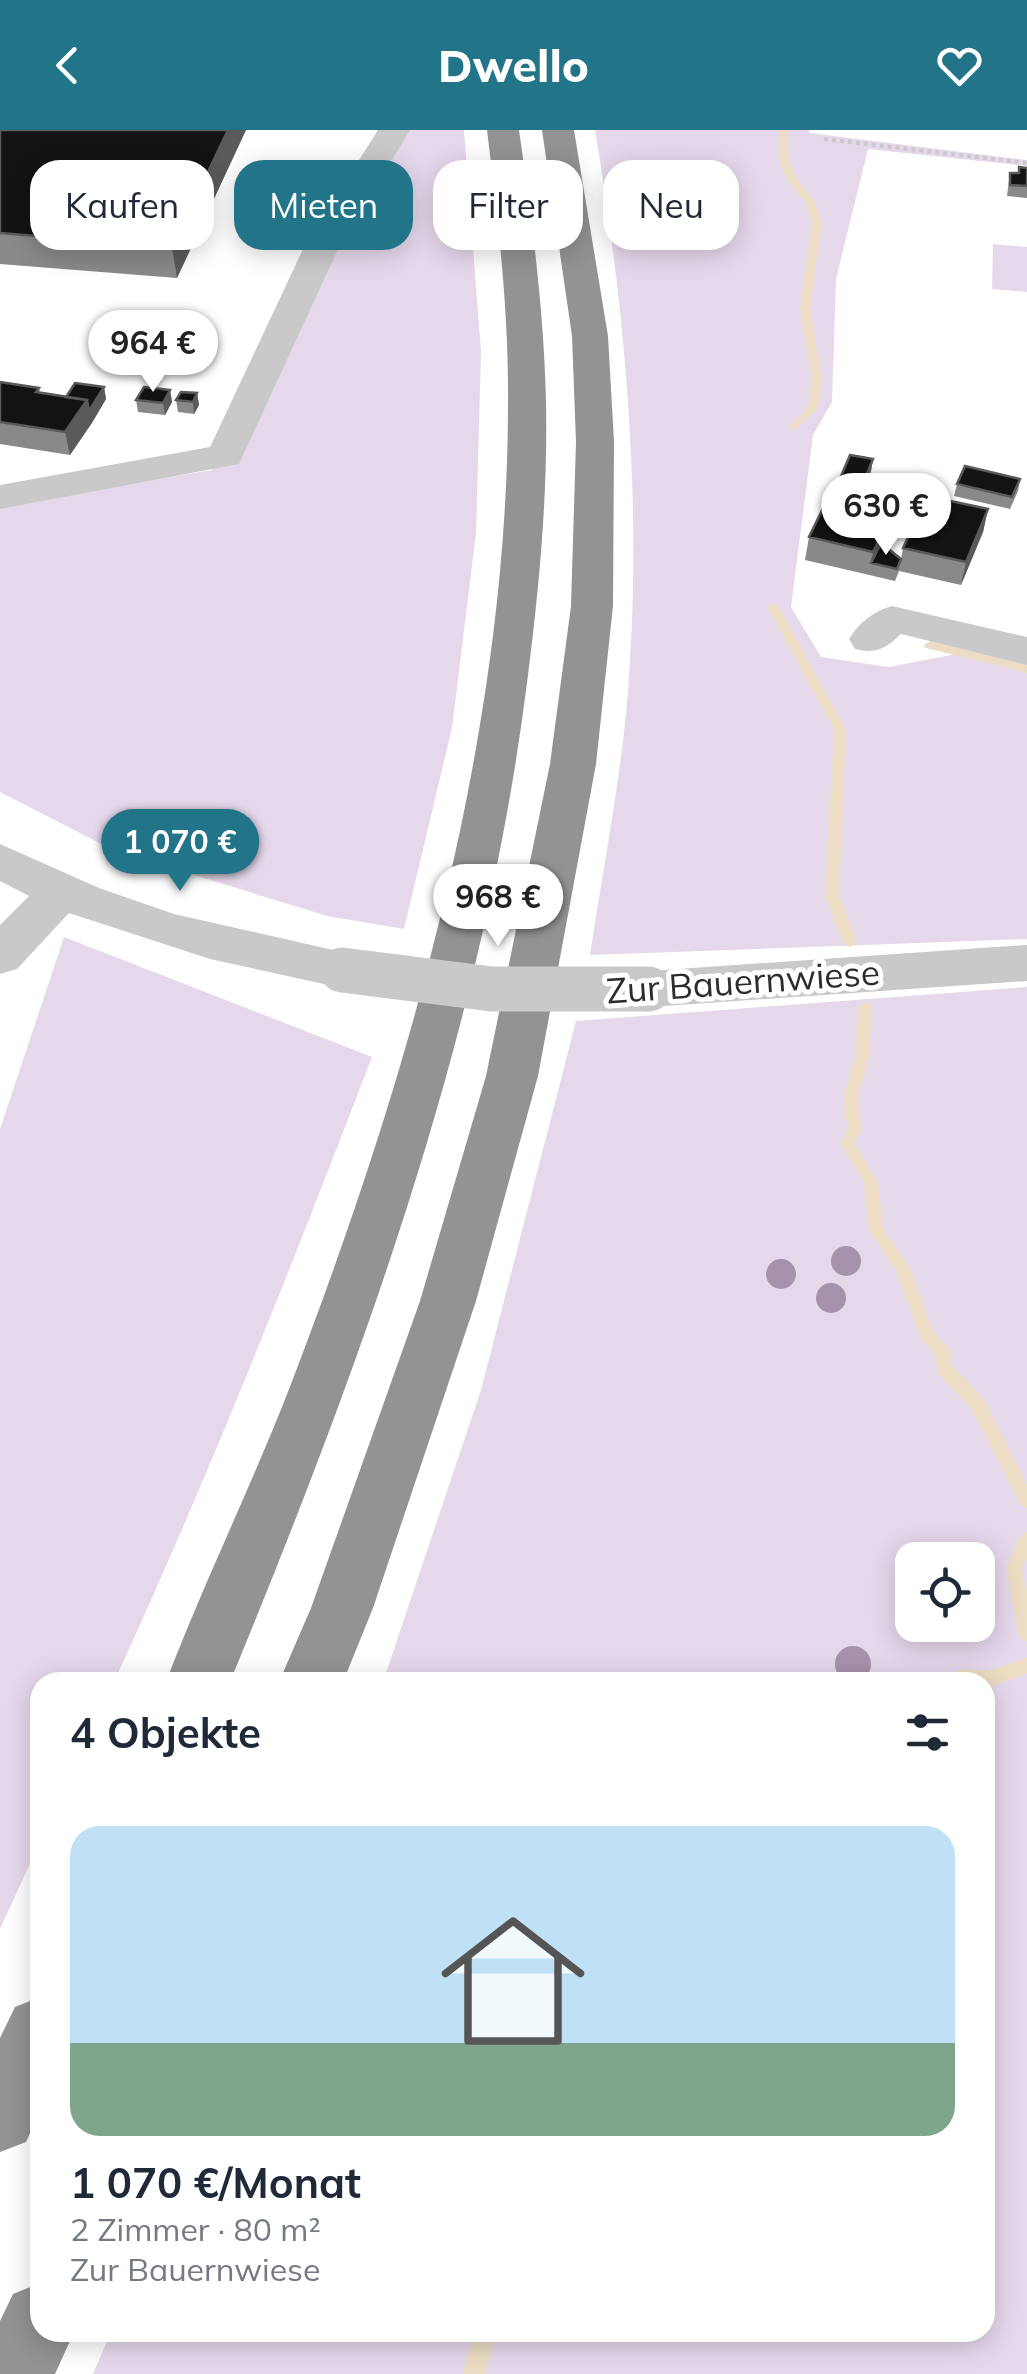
<!DOCTYPE html>
<html lang="de">
<meta charset="utf-8">
<style>
:root{--surface:#fff;--page:#f2f2f3;--text:#1f2937;--muted:#747a83;--accent:#227488}
body{margin:0;font-family:Mulish,sans-serif;background:var(--page);color:var(--text);height:100vh;display:flex;flex-direction:column;font-size:38px;white-space:nowrap}
*{box-sizing:border-box;margin:0}
p{font-size:32px;color:var(--muted)}
.icon{flex:none;width:55px;height:55px;fill:none;stroke:currentColor;stroke-width:2;stroke-linecap:round;stroke-linejoin:round}
.map{position:relative;flex:1;overflow:hidden}
.panel{position:absolute;left:30px;top:1542px;width:965px;height:670px;display:flex;flex-direction:column;background:var(--surface);border-radius:30px;box-shadow:0 5px 25px #0003}
.panel>*{flex:none}
.guide{position:absolute;left:30px;top:30px;width:968px;height:90px;display:flex;gap:20px}
.controls{position:absolute;left:895px;top:1412px;display:grid;gap:20px}
.controls a{display:grid;place-items:center;width:100px;height:100px;border-radius:20px;background:var(--surface);box-shadow:0 5px 25px #0003;font-size:50px}
.price{position:absolute;translate:-50% -85px;padding:0 22px;border-radius:35px;background:#fff;color:#222;font-size:32px;line-height:65px;filter:drop-shadow(0 2px 5px #0008)}
.price::after{content:'';position:absolute;left:50%;top:60px;width:30px;height:22px;margin-left:-15px;background:inherit;clip-path:polygon(0 0,100% 0,50% 100%)}
.price.selected{background:var(--accent);color:#fff}
ul{padding:0;list-style:none}
li{display:grid;align-content:center;gap:20px;height:530px;padding:0 40px}
li span{display:grid;place-items:center;height:310px;border-radius:30px;color:#555}
li>.icon{margin-inline-start:auto}
span .icon{width:180px;height:180px;fill:#fffc;stroke-width:1}
li b{font-size:42px}
h2{display:flex;justify-content:space-between;align-items:center;height:120px;padding:0 40px;font-size:42px}
.pill{padding:0 35px;border-radius:30px;background:var(--surface);box-shadow:0 5px 25px #0003;font-size:35px;line-height:90px}
.pill.selected{background:var(--accent);color:#fff}
header{display:flex;justify-content:space-between;align-items:center;height:130px;padding:0 40px;background:var(--accent);color:#fff;font-size:45px;font-weight:800}
.map>svg:first-child{display:block}
.green{fill:#e5d8eb;fill-rule:evenodd}
.lines{fill:none;stroke-linecap:round;stroke-linejoin:round}
.stream{fill:#ecdcc3;fill-rule:evenodd}
.path{stroke:#c9c9c9;stroke-width:4;stroke-dasharray:4 4;stroke-linecap:butt}
.minor{fill:#c9c9c9;fill-rule:evenodd}
.highway{fill:#939393;fill-rule:evenodd}
.minor-bridge{stroke:#c9c9c9;stroke-width:45}
.tree{fill:#a592ac}
.wall{fill:#898989}
.shaded-wall{fill:#5a5a5a}
.building{fill:#131313;stroke:#5a5a5a;stroke-width:2.5}
.labels{text-anchor:middle;stroke-width:10;stroke-linejoin:round;paint-order:stroke}
.street-label{font-size:35px;fill:#2c2c2c;stroke:#fff}
</style>
<header><svg class="icon" aria-label="back" viewBox="0 0 24 24"><path d="M15 5l-7 7 7 7"/></svg>Dwello<svg class="icon" aria-label="heart" viewBox="0 0 24 24"><path d="M12 20l-8-8c-3-5 5-10 8-4 3-6 11-1 8 4z"/></svg></header>
<div class="map">
<svg width="1027" height="2244" viewBox="0 0 1027 2244">
<rect width="100%" height="100%" fill="#fff"/>
<!-- green -->
<path class="green" d="M387,0H464L481,222L476,403L452,598L404,799L327,786L113,720L0,662V376L212,340L277,184L342,56Z
M595,0H809V3L1027,30V36L868,19L836,149L832,272L813,305L791,477L821,527L889,537L977,520L1027,531V809L590,825C602,745 618,664 626,584C644,390 627,191 595,0Z
M993,114L1027,117V162L992,159Z
M64,807L372,927C291,1138 208,1348 114,1552H40V1712L0,1799V999Z
M1027,857V2244H93L111,2202H985V1552H383L481,1260L576,891ZM912,1430H978V1495H912Z"/>
<g class="lines">
<!-- stream -->
<path class="stream" d="M779,0H787L789,31L797,50L814,70L822,92L810,179L822,249L818,278L794,300L789,297L808,277L812,249L800,179L812,92L805,71L788,51L779,31Z
M773,473L779,477L846,600L839,765L857,812L850,817L843,812L825,765L834,600L767,477Z
M930,511L1027,535V543L926,518L924,515Z
M865,872L872,877L869,927L858,967L861,999L855,1014L878,1052L883,1099L911,1139L932,1200L951,1221L952,1236L983,1268L1027,1355V1378L1021,1376L971,1278L938,1244L935,1224L921,1209L896,1141L869,1100L864,1053L841,1014L847,999L844,967L855,927L858,877Z
M1027,1402V1429L1022,1439L1027,1461V1511L1021,1509L1018,1503L1006,1439L1021,1405Z
M1027,1528V1544L990,1556H985V1552H943C954,1534 969,1541 987,1540C1000,1539 1014,1532 1027,1528Z
M475,2202H496L485,2244H463Z"/>
<!-- path -->
<path class="path" d="M824,9L1027,33"/>
<!-- minor -->
<path class="minor" d="M378,0H410L339,117L239,334L0,379V355L210,317L304,117Z
M892,476L1027,507V535L901,504C885,519 876,524 855,519L849,509C859,493 873,481 892,476Z
M0,714L99,758L174,784L342,822L359,827L367,840L359,853L342,858L210,829L69,783L17,839L0,844V795L29,766L0,751Z
M1027,815V851L649,877L631,872L624,859L631,846L649,841Z"/>
<!-- highway -->
<path class="highway" d="M487,0H519C532,90 544,181 546,272C548,365 539,460 527,553C483,901 363,1229 230,1552H166C204,1452 252,1355 291,1254C409,947 508,605 508,274C509,182 498,91 487,0Z
M542,0H574L608,206L614,312L613,476L596,634L538,946L476,1171L373,1478L343,1552H279L311,1478L420,1171L486,946L550,634L571,476L576,312L572,206Z
M40,1867V1981L26,2012L0,2022V1908L15,1877Z
M40,2153V2202H74L55,2244H0V2191L13,2164Z"/>
<!-- minor-bridge -->
<path class="minor-bridge" d="M342,840L492,859H649"/>
</g>
<!-- trees -->
<g class="tree">
<circle cx="846" cy="1131" r="15"/>
<circle cx="781" cy="1144" r="15"/>
<circle cx="831" cy="1168" r="15"/>
<circle cx="853" cy="1534" r="18"/>
</g>
<!-- wall -->
<path class="wall" d="M0,0H246L177,148L0,134Z
M1019,37L1027,38V68L1007,66L1010,43H1018Z
M0,252L39,258L40,263L66,267L104,257L106,269L70,325L0,314Z
M170,260L172,272L165,285L138,282L136,270Z
M197,263L199,275L194,284L178,282L176,270Z
M873,329L871,341L860,368L837,363L839,351Z
M1020,349L1018,361L1010,379L954,366L957,354Z
M988,379L983,402L961,455L899,441L895,451L805,430L809,407L868,382L865,398L883,402L881,413L901,429L903,418Z"/>
<!-- shaded-wall -->
<path class="shaded-wall" d="M228,0H246L177,148L172,117Z
M104,257L106,269L92,293L89,281Z
M170,260L172,272L165,285L163,273Z
M197,263L199,275L194,284L193,272Z
M87,270L92,293L70,325L65,302Z
M873,329L871,341L860,368L862,356Z
M988,379L983,402L961,455L966,432Z
M883,402L879,425L871,433L873,422Z"/>
<!-- building -->
<path class="building" d="M0,0H228L172,117L0,103Z
M1019,37L1027,38V56L1010,55V43H1019Z
M0,252L39,258L36,262L87,270L65,302L0,292Z
M75,253L104,257L89,281L87,270L66,267Z
M144,257L170,260L163,273L136,270Z
M181,262L197,263L193,272L176,270Z
M850,325L873,329L862,356L839,351Z
M965,336L1020,349L1012,367L957,354Z
M927,366L988,379L966,432L903,418Z
M826,372L868,382L860,397L883,402L873,422L809,407Z
M881,413L901,429L897,439L871,433Z"/>
<g class="labels">
<!-- street labels -->
<g class="street-label">
<text transform="translate(743 852) rotate(-4)" y="12">Zur Bauernwiese</text>
</g>
</g>
</svg>
<div class="controls">
<a><svg class="icon" aria-label="locate" viewBox="0 0 24 24"><circle cx="12" cy="12" r="6"/><path d="M12 2v4M12 18v4M2 12h4M18 12h4"/></svg></a>
</div>
<b class="price" style="left:153px;top:265px">964 €</b>
<b class="price" style="left:886px;top:428px">630 €</b>
<b class="price selected" style="left:180px;top:764px">1 070 €</b>
<b class="price" style="left:498px;top:819px">968 €</b>
<div class="guide">
<a class="pill">Kaufen</a>
<a class="pill selected">Mieten</a>
<a class="pill">Filter</a>
<a class="pill">Neu</a>
</div>
<section class="panel">
<h2>4 Objekte<svg class="icon" aria-label="filters" viewBox="0 0 24 24"><path d="M4 7h16M4 17h16"/><circle cx="9" cy="7" r="2"/><circle cx="15" cy="17" r="2"/></svg></h2>
<ul>
<li><span style="background:linear-gradient(#bfe0f5 70%,#7fa58c 0)"><svg class="icon" aria-label="home" viewBox="0 0 24 24"><path d="M3 11l9-7 9 7M6 9v11h12V9"/></svg></span><div><b>1 070 €/Monat</b><p>2 Zimmer · 80 m²</p><p>Zur Bauernwiese</p></div></li>
</ul>
</section>
</div>
